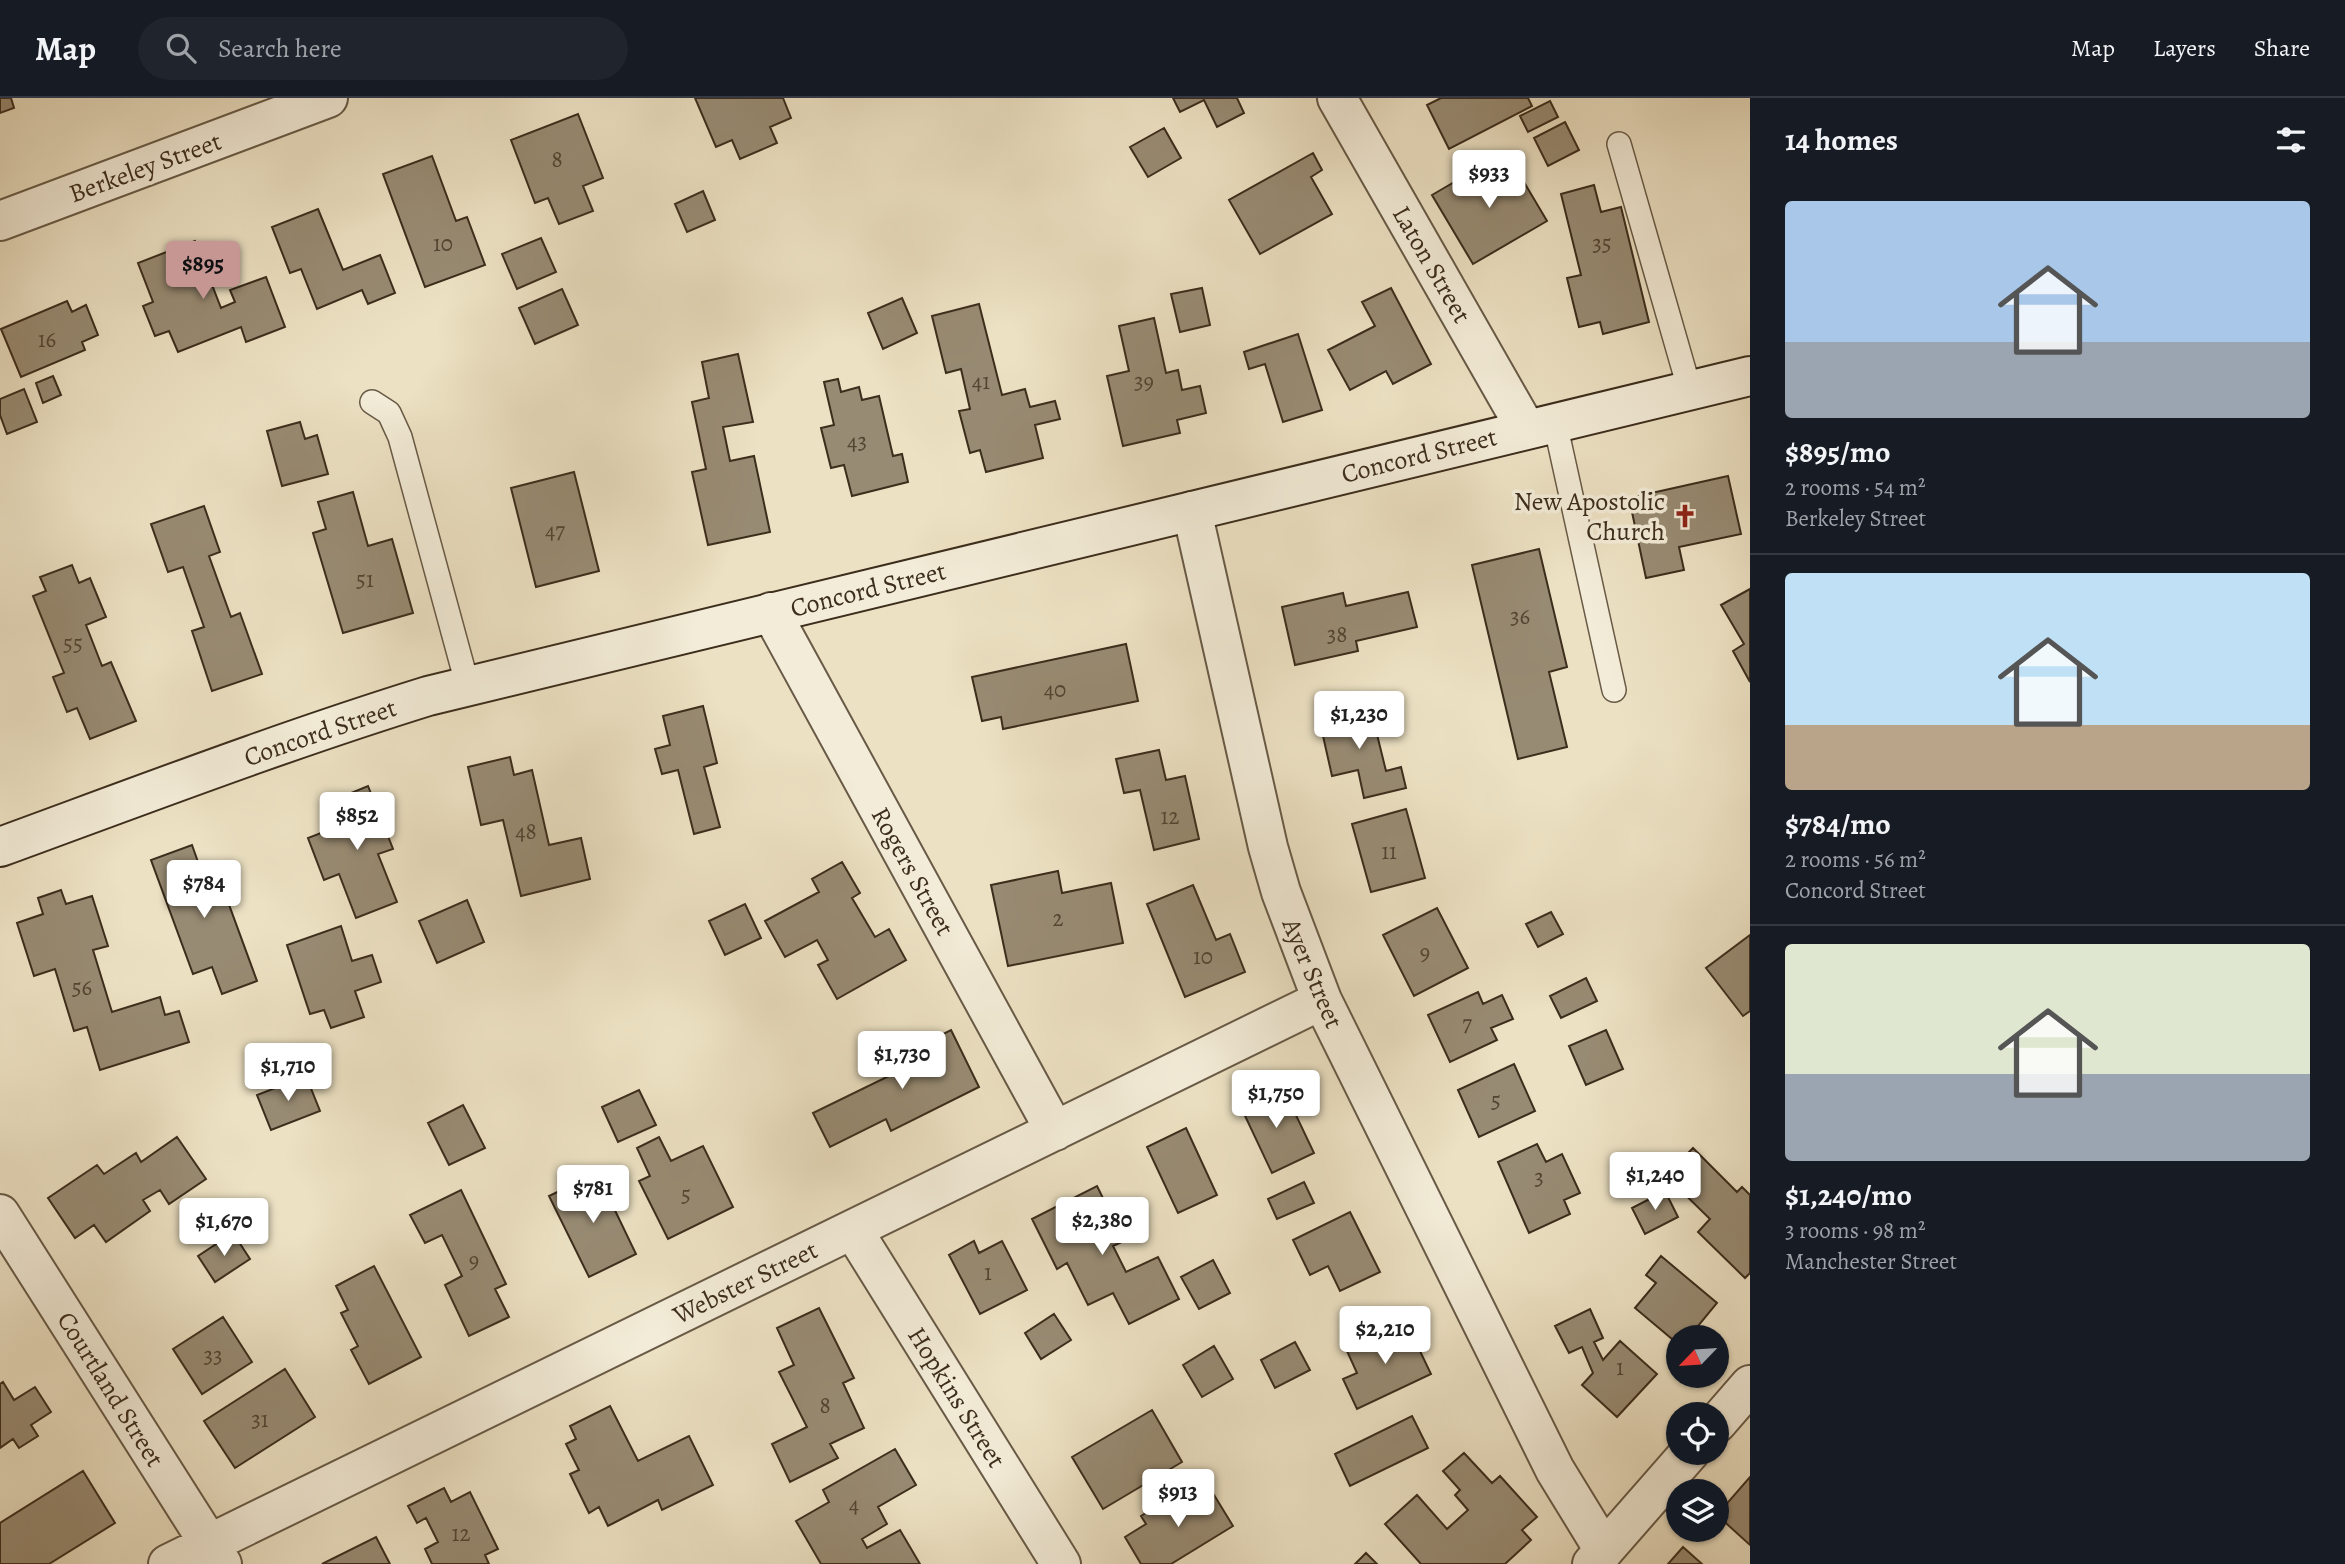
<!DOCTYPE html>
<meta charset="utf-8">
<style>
:root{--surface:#171b24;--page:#20242c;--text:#f1f3f6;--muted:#9ea1a6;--line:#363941;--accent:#c59692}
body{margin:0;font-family:Alegreya,serif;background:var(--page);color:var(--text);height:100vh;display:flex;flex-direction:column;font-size:26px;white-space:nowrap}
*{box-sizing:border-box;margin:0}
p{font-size:23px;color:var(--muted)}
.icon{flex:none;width:38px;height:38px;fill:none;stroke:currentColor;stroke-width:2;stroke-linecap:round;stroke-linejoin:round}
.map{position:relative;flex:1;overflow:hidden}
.sheet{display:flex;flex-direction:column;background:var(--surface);width:595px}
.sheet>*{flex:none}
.needle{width:46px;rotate:245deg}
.controls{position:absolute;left:1666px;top:1227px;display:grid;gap:14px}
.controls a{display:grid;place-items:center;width:63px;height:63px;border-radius:50%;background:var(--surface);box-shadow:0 2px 5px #0004;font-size:35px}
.price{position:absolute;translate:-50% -60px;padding:0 16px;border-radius:7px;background:#fff;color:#222;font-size:23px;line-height:46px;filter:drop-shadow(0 2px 4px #0008)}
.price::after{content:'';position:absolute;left:50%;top:42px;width:21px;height:16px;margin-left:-10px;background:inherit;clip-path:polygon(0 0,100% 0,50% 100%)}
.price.on{background:var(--accent);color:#111}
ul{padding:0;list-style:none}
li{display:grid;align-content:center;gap:14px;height:371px;padding:0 35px}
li+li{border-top:2px solid var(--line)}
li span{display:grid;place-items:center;height:217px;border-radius:7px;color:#555}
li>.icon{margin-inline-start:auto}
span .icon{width:126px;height:126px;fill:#fffc;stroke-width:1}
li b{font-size:30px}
h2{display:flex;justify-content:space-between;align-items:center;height:84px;padding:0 35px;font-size:30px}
header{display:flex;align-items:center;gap:42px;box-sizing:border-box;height:98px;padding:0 35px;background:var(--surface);border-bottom:2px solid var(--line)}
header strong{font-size:33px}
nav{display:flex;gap:38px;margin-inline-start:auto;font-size:24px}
.search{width:490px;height:63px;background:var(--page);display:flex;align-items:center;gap:18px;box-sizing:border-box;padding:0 24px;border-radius:38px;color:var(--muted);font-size:26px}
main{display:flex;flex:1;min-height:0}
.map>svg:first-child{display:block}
.building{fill:#988b73;stroke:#3c2d1c;stroke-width:2}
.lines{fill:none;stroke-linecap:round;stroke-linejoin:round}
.service-casing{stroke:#685a46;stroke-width:26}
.minor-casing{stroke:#685a46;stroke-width:42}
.tertiary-casing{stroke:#685a46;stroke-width:42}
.secondary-casing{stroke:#3c2d1c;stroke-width:42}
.service{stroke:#f3ecd8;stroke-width:23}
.minor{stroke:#f3ecd8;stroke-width:38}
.tertiary{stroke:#f3ecd8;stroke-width:38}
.secondary{stroke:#f3ecd8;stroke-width:38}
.labels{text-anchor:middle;stroke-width:7;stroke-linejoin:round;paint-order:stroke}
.number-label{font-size:23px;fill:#534432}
.street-label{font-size:26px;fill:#3c2d1c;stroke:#f3ecd8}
.poi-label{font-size:26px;fill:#3c2d1c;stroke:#f3ecd8;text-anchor:end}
</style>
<header>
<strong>Map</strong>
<div class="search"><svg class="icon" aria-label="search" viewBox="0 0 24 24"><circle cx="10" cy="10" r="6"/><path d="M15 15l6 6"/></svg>Search here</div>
<nav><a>Map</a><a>Layers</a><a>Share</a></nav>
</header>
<main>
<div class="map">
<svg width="1750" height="1466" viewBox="0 0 1750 1466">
<rect width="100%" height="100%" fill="#ece1c3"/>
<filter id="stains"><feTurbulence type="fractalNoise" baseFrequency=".00286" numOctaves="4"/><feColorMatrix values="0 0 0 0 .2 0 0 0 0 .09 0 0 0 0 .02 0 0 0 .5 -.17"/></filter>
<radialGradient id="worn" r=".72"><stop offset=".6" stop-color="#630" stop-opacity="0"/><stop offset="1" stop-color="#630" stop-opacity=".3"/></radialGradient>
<!-- building -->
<path class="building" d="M0,0H11L14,10L0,15Z
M695,0H783L791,20L770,29L777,45L740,61L732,42L716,49Z
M1173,0H1237L1244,15L1217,29L1204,2L1180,14Z
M1441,0H1528L1532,8L1449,51L1427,7Z
M1550,3L1558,19L1528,34L1520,18Z
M578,16L603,80L583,88L593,113L559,126L548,100L535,105L511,42Z
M1565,24L1579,52L1548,68L1534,40Z
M1164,30L1181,60L1148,79L1130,49Z
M1313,55L1322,72L1311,79L1332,116L1260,156L1229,102Z
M432,58L456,123L467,119L485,167L425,189L383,76Z
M1492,62L1504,82L1518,74L1547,123L1473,166L1432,97Z
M1594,87L1601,114L1621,109L1649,224L1603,236L1600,224L1579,229L1567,180L1581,177L1561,96Z
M703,93L715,122L687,134L675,106Z
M318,111L343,172L380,157L395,195L368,206L362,192L317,211L301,171L290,175L272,129Z
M541,140L556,174L517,191L502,156Z
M195,143L221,210L235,204L230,192L266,179L285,229L246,244L241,229L178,254L169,233L155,238L143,208L153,204L138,165Z
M1202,190L1210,227L1180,234L1171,196Z
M1391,190L1431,266L1393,286L1386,273L1350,292L1328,252L1375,228L1362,204Z
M562,191L578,227L535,246L519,210Z
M902,200L917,235L883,251L868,215Z
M67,203L72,214L86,207L98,237L82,244L85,252L21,279L1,231Z
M979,206L1002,297L1025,291L1030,309L1055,303L1060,321L1035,327L1043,360L986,374L980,352L970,355L959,313L970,311L961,271L946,275L932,218Z
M1154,220L1166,275L1178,272L1182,292L1200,288L1206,315L1177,322L1180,335L1123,348L1107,278L1129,273L1119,228Z
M1298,236L1322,312L1283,324L1265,266L1249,271L1244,254Z
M738,256L753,324L723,329L730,363L754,358L770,434L708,447L692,374L706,371L692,304L709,300L702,264Z
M53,278L61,297L43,305L36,285Z
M838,281L841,294L859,289L862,302L879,298L893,358L902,356L908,384L852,398L844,367L831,370L821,330L834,327L824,284Z
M24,291L37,324L7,336L0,317V301Z
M300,324L305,341L317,337L328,376L282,388L267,333Z
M574,374L599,473L536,489L511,390Z
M1728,378L1741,436L1679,449L1684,472L1646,480L1629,400Z
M353,394L368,448L392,441L413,515L343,535L313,435L326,431L318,404Z
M204,408L220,454L209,458L231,519L240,515L262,576L212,593L192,533L204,529L183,469L168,474L151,426Z
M1539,451L1567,569L1549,574L1567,649L1518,661L1472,467Z
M72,467L79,485L90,480L106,519L86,527L102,568L111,564L136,623L90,641L77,610L67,614L53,579L64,575L33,498L46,493L40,479Z
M1750,491V584L1733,553L1744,546L1721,507Z
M1408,494L1417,529L1356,543L1358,553L1295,567L1282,509L1343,495L1346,508Z
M1126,546L1138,603L1003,631L1001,619L982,623L972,579Z
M703,608L717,665L704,669L720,729L694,736L678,672L662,676L655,651L670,647L663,618Z
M1370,608L1386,673L1401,669L1406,690L1364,700L1358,672L1332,678L1319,620Z
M1159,652L1166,682L1185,678L1199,741L1154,752L1140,692L1124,695L1116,661Z
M510,659L514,677L532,672L549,747L581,740L590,781L521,798L503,722L481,727L468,669Z
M368,688L393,751L378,756L397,804L356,820L339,776L324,782L308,740L339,728L329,704Z
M1406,711L1425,780L1371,794L1352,726Z
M192,747L203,778L217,774L257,883L222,896L212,869L193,876L151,762Z
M842,764L860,795L852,800L875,839L889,831L906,862L837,901L818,867L828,862L817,842L785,859L765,823L819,794L812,781Z
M1058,773L1062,795L1111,785L1123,845L1008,868L991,787Z
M1193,787L1216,842L1230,836L1245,874L1185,899L1147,806Z
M61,792L66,806L92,798L108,848L93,852L112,914L160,899L165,917L179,913L189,944L100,972L87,929L74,933L55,871L34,878L17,825L43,816L38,800Z
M467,802L484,844L437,865L419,823Z
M745,806L761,840L725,857L709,823Z
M1437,810L1468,870L1414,898L1383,837Z
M1551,814L1563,836L1538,849L1526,826Z
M341,828L352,863L372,857L381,884L355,893L364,919L331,930L324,912L310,916L287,847Z
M1750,837V913L1743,918L1706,870Z
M1586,880L1597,903L1561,920L1550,898Z
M1478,894L1483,906L1502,897L1513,921L1491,930L1497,942L1450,964L1428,917Z
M951,932L979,989L891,1033L886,1021L830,1049L813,1015L891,977L885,965Z
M1606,932L1623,971L1586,987L1569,948Z
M1514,966L1535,1013L1479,1039L1458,992Z
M306,978L320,1013L271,1032L257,997Z
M639,992L656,1027L618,1044L602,1009Z
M1260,992L1265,1003L1285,994L1314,1055L1272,1075L1238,1003Z
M463,1007L485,1050L449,1067L428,1025Z
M1186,1030L1217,1097L1178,1115L1147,1049Z
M177,1039L206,1081L169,1106L160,1092L143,1102L150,1113L106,1144L94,1127L75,1140L48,1100L97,1067L104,1076L136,1055L141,1064Z
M659,1039L671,1063L703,1048L733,1109L668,1141L639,1083L650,1078L637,1050Z
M1537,1046L1546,1064L1562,1056L1580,1095L1564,1102L1570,1116L1529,1135L1498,1064Z
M1693,1050L1737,1094L1742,1089L1750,1097V1175L1745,1180L1698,1134L1710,1121L1666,1078Z
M597,1075L636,1156L589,1179L549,1098Z
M1304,1084L1314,1105L1277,1121L1268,1101Z
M1097,1088L1124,1143L1113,1148L1126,1174L1158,1159L1179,1201L1129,1226L1113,1195L1088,1207L1067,1165L1057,1171L1032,1121Z
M461,1092L506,1186L495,1191L509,1219L469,1238L445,1187L462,1178L442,1137L425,1145L410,1117Z
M1665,1093L1678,1119L1645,1136L1632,1110Z
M1350,1114L1380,1174L1340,1193L1328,1168L1310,1177L1293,1142Z
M233,1135L250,1161L215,1184L198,1158Z
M974,1143L979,1155L1002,1143L1027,1192L980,1216L949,1157Z
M1661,1158L1717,1205L1689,1239H1678V1246L1635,1210L1656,1185L1646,1177Z
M1213,1162L1230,1195L1199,1211L1181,1179Z
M374,1168L421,1259L369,1286L351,1252L358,1248L341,1215L348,1212L336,1188Z
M819,1210L854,1280L843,1285L864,1330L830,1346L838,1360L790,1384L772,1346L807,1329L779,1274L794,1267L777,1230Z
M1590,1211L1603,1240L1594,1244L1603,1262L1620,1243L1657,1276L1617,1319L1582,1287L1593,1275L1582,1249L1569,1255L1555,1228Z
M1054,1216L1071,1242L1041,1261L1025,1235Z
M223,1219L252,1264L202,1296L173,1251Z
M1406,1224L1431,1276L1357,1311L1343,1281L1357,1275L1347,1253Z
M1295,1244L1310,1272L1275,1290L1261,1262Z
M1214,1248L1233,1281L1202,1299L1183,1267Z
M285,1271L315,1319L235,1370L204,1323Z
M3,1284L14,1302L35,1289L51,1314L31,1327L38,1338L19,1350L13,1341L0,1350V1286Z
M610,1308L638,1363L689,1338L713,1387L662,1412L658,1402L608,1428L599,1409L589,1415L570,1376L579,1372L566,1346L576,1341L570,1328Z
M1152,1312L1182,1364L1103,1411L1072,1359Z
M1412,1318L1428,1350L1350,1388L1335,1356Z
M895,1351L916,1387L878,1409L887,1426L862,1441L867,1450L900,1432L920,1466H821L796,1423L829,1404L823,1392Z
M1464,1355L1492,1385L1500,1378L1537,1419L1522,1432L1531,1442L1505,1466H1421L1385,1426L1417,1397L1447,1431L1468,1412L1455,1397L1460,1392L1443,1373Z
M83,1373L115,1425L49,1466H0V1425Z
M1750,1379V1447L1717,1417Z
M444,1390L451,1404L470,1394L498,1451L485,1457L489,1466H432L425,1451L438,1444L426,1420L417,1425L408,1408Z
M1211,1392L1233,1428L1171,1466H1141L1125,1439L1146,1426L1141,1418L1176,1396L1184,1409Z
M376,1439L390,1466H322Z
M1683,1449L1702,1466H1668Z
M1366,1455L1377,1466H1355Z"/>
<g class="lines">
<!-- service casing -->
<g class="service-casing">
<path id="service" d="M1619,46L1690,293
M372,304L389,315L400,339L468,589
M1555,325L1614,592"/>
</g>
<!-- minor casing -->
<g class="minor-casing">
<path id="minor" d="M1337,0L1526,331
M0,123L328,0
M1192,413L1268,749L1281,794L1322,902L1555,1372L1604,1452
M771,514L1055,1033
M0,1116L222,1466
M853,1132L1061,1466
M168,1466L1322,902"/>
</g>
<!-- tertiary casing -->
<g class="tertiary-casing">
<path id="tertiary" d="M1717,1325L1750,1287
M1592,1466L1690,1354"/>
</g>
<!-- secondary casing -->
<g class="secondary-casing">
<path id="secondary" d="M0,749C142,697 283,643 428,598L1750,278"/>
</g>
<!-- service -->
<use href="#service" class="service"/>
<!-- minor -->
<use href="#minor" class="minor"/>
<!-- tertiary -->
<use href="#tertiary" class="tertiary"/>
<!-- secondary -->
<use href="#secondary" class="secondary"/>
</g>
<!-- icons -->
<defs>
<g id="church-bare" transform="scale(1.89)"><path d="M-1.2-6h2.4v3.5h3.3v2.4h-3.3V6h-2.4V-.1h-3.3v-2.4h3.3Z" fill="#8f2418" stroke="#f3ecd8" stroke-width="2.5" paint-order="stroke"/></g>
</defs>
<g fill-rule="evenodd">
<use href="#church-bare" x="1685" y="418"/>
</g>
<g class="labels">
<!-- number labels -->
<g class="number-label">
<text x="557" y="69">8</text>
<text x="443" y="153">10</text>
<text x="1602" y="153">35</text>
<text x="47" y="249">16</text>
<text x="981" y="291">41</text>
<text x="1144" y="291">39</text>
<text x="857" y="351">43</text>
<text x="555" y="440">47</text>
<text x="365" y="489">51</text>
<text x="1520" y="526">36</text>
<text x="1337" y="544">38</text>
<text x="73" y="553">55</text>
<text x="1055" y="599">40</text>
<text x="1170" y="726">12</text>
<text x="526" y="741">48</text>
<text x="1389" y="761">11</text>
<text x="1058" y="828">2</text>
<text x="1425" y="862">9</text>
<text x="1203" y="866">10</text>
<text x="82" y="897">56</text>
<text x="1467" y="933">7</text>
<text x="1496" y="1010">5</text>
<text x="1539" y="1087">3</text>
<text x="686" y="1104">5</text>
<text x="474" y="1170">9</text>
<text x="988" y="1182">1</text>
<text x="213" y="1265">33</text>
<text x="1620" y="1277">1</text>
<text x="825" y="1315">8</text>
<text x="260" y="1329">31</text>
<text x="854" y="1414">4</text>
<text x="461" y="1443">12</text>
</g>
<!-- street labels -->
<g class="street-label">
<text transform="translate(145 69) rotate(-20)" y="9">Berkeley Street</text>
<text transform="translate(1432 166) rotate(60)" y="9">Laton Street</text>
<text transform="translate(1419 357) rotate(-14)" y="9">Concord Street</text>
<text transform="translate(868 491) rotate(-14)" y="9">Concord Street</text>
<text transform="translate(320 634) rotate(-19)" y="9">Concord Street</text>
<text transform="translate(913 773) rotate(61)" y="9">Rogers Street</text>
<text transform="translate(1313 875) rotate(67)" y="9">Ayer Street</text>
<text transform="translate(745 1184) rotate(-26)" y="9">Webster Street</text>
<text transform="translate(111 1291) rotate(58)" y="9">Courtland Street</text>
<text transform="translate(957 1299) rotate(58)" y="9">Hopkins Street</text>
</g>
<!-- poi labels -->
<g class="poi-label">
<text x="1665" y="412">New Apostolic<tspan x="1665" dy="30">Church</tspan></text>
</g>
</g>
<rect width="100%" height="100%" filter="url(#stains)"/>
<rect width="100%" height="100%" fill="url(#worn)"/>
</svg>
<div class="controls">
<a><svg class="needle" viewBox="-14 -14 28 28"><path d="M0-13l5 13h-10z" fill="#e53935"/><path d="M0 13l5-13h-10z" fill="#9ea1a6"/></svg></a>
<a><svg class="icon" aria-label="locate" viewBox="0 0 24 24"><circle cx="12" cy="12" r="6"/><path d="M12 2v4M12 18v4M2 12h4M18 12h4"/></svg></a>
<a><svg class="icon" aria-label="layers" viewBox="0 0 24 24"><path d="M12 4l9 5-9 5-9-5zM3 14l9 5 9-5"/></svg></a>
</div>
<b class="price" style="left:1489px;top:112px">$933</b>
<b class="price on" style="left:203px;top:203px">$895</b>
<b class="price" style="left:1359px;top:653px">$1,230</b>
<b class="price" style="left:357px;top:754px">$852</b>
<b class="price" style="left:204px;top:822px">$784</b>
<b class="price" style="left:902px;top:993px">$1,730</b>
<b class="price" style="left:288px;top:1005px">$1,710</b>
<b class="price" style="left:1276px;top:1032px">$1,750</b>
<b class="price" style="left:1655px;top:1114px">$1,240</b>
<b class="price" style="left:593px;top:1127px">$781</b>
<b class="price" style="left:1102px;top:1159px">$2,380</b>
<b class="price" style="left:224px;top:1160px">$1,670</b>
<b class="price" style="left:1385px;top:1268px">$2,210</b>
<b class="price" style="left:1178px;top:1431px">$913</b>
</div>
<section class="sheet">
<h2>14 homes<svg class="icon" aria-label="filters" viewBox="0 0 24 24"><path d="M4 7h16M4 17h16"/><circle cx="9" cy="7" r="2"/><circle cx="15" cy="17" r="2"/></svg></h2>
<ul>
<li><span style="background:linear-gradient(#a9c7e8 65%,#9aa5b1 0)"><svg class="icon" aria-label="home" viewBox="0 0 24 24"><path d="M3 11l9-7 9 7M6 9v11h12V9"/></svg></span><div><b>$895/mo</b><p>2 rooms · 54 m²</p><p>Berkeley Street</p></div></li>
<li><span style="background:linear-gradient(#bfe0f5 70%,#b9a48a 0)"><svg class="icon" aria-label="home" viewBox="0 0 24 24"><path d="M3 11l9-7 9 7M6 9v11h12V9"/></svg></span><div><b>$784/mo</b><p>2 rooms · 56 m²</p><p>Concord Street</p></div></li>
<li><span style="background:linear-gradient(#dfe7d0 60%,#9aa5b1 0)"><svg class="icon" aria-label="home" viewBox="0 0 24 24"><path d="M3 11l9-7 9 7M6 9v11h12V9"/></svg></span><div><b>$1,240/mo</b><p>3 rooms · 98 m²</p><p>Manchester Street</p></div></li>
</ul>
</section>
</main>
